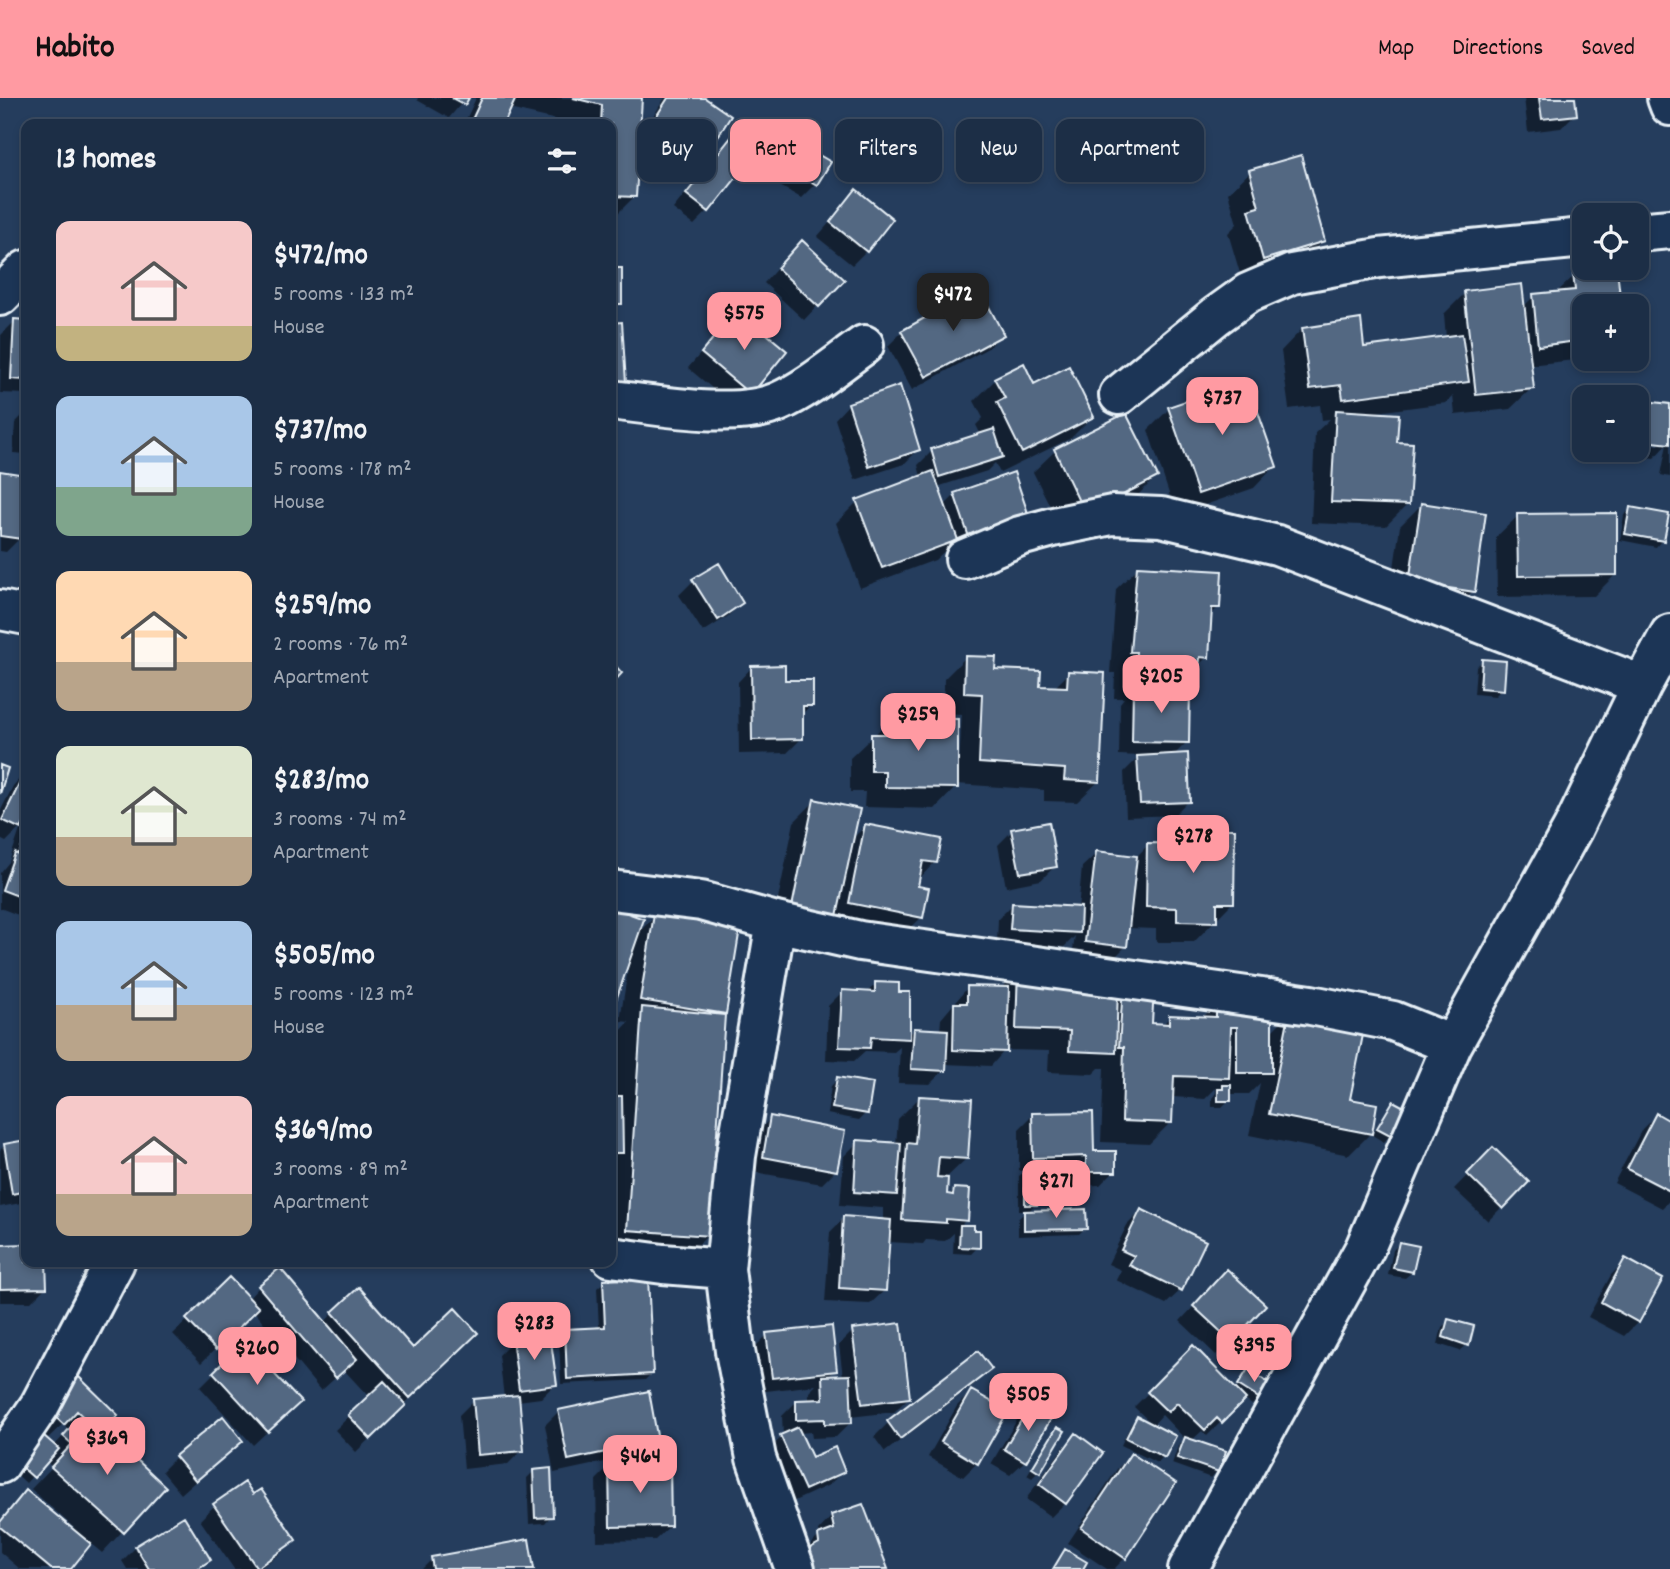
<!DOCTYPE html>
<meta charset="utf-8">
<style>
:root{--surface:#1c2e46;--page:#25364d;--text:#f1f3f6;--muted:#a0a8b3;--line:#3a4a5f;--accent:#ff9aa2}
body{margin:0;font-family:Dekko,sans-serif;background:var(--page);color:var(--text);height:100vh;display:flex;flex-direction:column;font-size:26px;white-space:nowrap}
*{box-sizing:border-box;margin:0}
p{font-size:23px;color:var(--muted)}
.icon{flex:none;width:38px;height:38px;fill:none;stroke:currentColor;stroke-width:2;stroke-linecap:round;stroke-linejoin:round}
.map{position:relative;flex:1;overflow:hidden}
.details{position:absolute;left:21px;top:21px;width:595px;height:1148px;display:flex;flex-direction:column;background:var(--surface);border-radius:14px;box-shadow:0 4px 10px #0003,0 0 0 2px var(--line)}
.details>*{flex:none}
.banner{position:absolute;left:637px;top:21px;width:665px;height:63px;display:flex;gap:14px}
.buttons{position:absolute;left:1572px;top:105px;display:grid;gap:14px}
.buttons a{display:grid;place-items:center;width:77px;height:77px;border-radius:14px;background:var(--surface);box-shadow:0 4px 10px #0003,0 0 0 2px var(--line);font-size:35px}
.price{position:absolute;translate:-50% -60px;padding:0 16px;border-radius:14px;background:var(--accent);color:#111;font-size:23px;line-height:46px;filter:drop-shadow(0 2px 4px #0008)}
.price::after{content:'';position:absolute;left:50%;top:42px;width:21px;height:16px;margin-left:-10px;background:inherit;clip-path:polygon(0 0,100% 0,50% 100%)}
.price.current{background:#222;color:#fff}
ul{padding:0;list-style:none}
li{display:flex;align-items:center;gap:21px;height:175px;padding:0 35px}
li span{display:grid;place-items:center;flex:none;width:196px;height:140px;border-radius:14px;color:#555}
li>.icon{margin-inline-start:auto}
span .icon{width:84px;height:84px;fill:#fffc;stroke-width:1}
li b{font-size:30px}
h2{display:flex;justify-content:space-between;align-items:center;height:84px;padding:0 35px;font-size:30px}
.pill{padding:0 24px;border-radius:14px;background:var(--surface);box-shadow:0 4px 10px #0003,0 0 0 2px var(--line);font-size:24px;line-height:63px}
.pill.current{background:var(--accent);color:#111}
header{display:flex;align-items:center;gap:42px;box-sizing:border-box;height:98px;padding:0 35px;background:var(--accent);color:#111}
header strong{font-size:33px}
nav{display:flex;gap:38px;margin-inline-start:auto;font-size:24px}
.map>svg:first-child{display:block}
.shadow{fill:#0007}
.building{fill:#536782;stroke:#e8f1f8;stroke-width:2}
.lines{fill:none;stroke-linecap:round;stroke-linejoin:round}
.minor-casing{stroke:#e8f1f8;stroke-width:44}
.minor{stroke:#1d3557;stroke-width:38}
</style>
<header>
<strong>Habito</strong>
<nav><a>Map</a><a>Directions</a><a>Saved</a></nav>
</header>
<div class="map">
<svg width="1670" height="1471" viewBox="0 0 1670 1471">
<rect width="100%" height="100%" fill="#253d5d"/>
<filter id="ink" filterUnits="userSpaceOnUse"><feTurbulence type="fractalNoise" baseFrequency=".0143" numOctaves="2"/><feDisplacementMap in="SourceGraphic" scale="14" xChannelSelector="R" yChannelSelector="G"/><feConvolveMatrix kernelMatrix="1 2 1 2 8 2 1 2 1" color-interpolation-filters="sRGB"/></filter>
<g filter="url(#ink)">
<!-- shadow -->
<path class="shadow" d="M418,0H466L449,20L417,2Z
M641,0L635,98L613,120H611V26H574L509,11L502,26H464L476,0Z
M665,0H702L729,18L704,56L690,70L641,37Z
M1524,0H1573L1575,16L1561,30L1528,34Z
M744,25L764,41L708,113L694,127L673,111L730,39Z
M783,39L828,64L815,86L801,100L757,75L769,53Z
M1250,74L1323,143L1302,164L1242,182L1228,135L1237,126L1228,95Z
M856,94L866,153L852,167L817,139Z
M788,158L842,182L804,222L764,185Z
M611,172H620V205L611,214Z
M1615,173L1619,208H1584V261L1529,267L1532,290L1510,311L1455,317L1453,298L1446,305L1376,314L1395,346L1408,406L1386,428L1311,425L1315,335L1330,321L1322,322L1320,307L1289,311L1281,253L1302,231L1363,251L1446,240L1444,216L1465,195L1523,209L1534,198L1556,195L1574,178Z
M15,223H26V296L0,295L1,237Z
M724,228L750,296L736,310L688,270Z
M902,234L1002,236L988,250L912,292L888,248Z
M995,282L1033,288L1092,319L1071,340L1000,375L995,365L987,373L937,389L944,408L955,397L1013,377L957,458L953,445L935,462L860,490L836,425L857,404L921,379L918,367L932,353L981,337L976,327L983,320L974,303Z
M849,306L918,352L904,366L855,382L835,321Z
M1670,308V379L1661,377L1667,346L1654,360L1612,354V352H1636V343L1659,347Z
M1169,311L1275,368L1254,390L1176,417L1148,332Z
M26,314V356L13,355L15,325Z
M1125,317L1156,379L1135,400L1064,436L1033,374L1055,353Z
M0,375L26,379L20,440L6,454L0,453Z
M1421,407L1473,493L1451,514L1389,505L1400,428Z
M1631,411L1662,442L1656,449L1620,442L1624,417Z
M1518,418L1616,476L1594,498L1497,499L1496,439Z
M1138,470L1218,510L1209,518L1207,559L1197,569V582L1188,590L1187,644L1173,658L1188,703L1174,717L1126,719L1124,674L1140,658L1119,657L1120,605L1124,600H1114L1115,575H1110L1116,491Z
M693,483L741,505L727,519L703,534L679,497Z
M966,559L1038,589L1054,590L1069,575L1099,683L1077,704L1044,703V692L956,686V689L935,711L864,709L865,694H850V660L890,622L959,668L962,616L943,615L944,581Z
M1483,562L1502,591L1495,598L1474,596L1476,569Z
M752,569L783,583L811,607L801,617V641L787,655L739,656L738,584Z
M26,674V820L0,810V775L9,764L21,729L6,744L0,741V714L13,688Z
M815,703L851,742L866,727L935,764L918,782L916,789L922,819L900,840L772,830L794,724Z
M1012,733L1055,768L1041,782L1006,789L998,747Z
M1197,733L1232,805L1194,844H1156V831L1127,830L1125,849L1111,863L1072,858L1075,838L1064,849L997,845L998,821L1012,807L1078,811L1082,769L1097,755L1135,760L1148,747H1183Z
M611,811L637,836L655,818L724,915L708,1137L680,1165L611,1160V994L615,939L629,924L620,923L629,864H627L615,901L611,904Z
M1019,872L1124,889L1150,927L1161,928L1170,919L1202,920L1217,905L1270,935L1291,914L1348,1002L1375,1008L1370,1036L1349,1057L1249,1037L1260,985L1249,996H1229V1002L1222,1009H1212V1000L1216,995V990L1205,1001L1172,999L1171,1024L1149,1046L1101,1044L1104,970H1099L1093,976L1048,974L1049,953L1005,952L991,968L944,966V972L930,986L898,985L900,949L894,954L865,953L854,963L826,962L828,908L842,894L866,895L876,886L897,895L908,938L914,932L940,933L941,921L968,889L1001,890Z
M838,981L866,1015L859,1022L827,1016L831,988Z
M919,1000L966,1061L946,1080L945,1098H948L954,1092L966,1122L960,1128L978,1149L971,1156L953,1155L954,1135L945,1143L926,1142L923,1146L888,1144L885,1192L870,1206L825,1204L830,1134L844,1120L883,1123V1110L840,1107L844,1058L858,1044L896,1047L898,1021Z
M1394,1005L1405,1011L1390,1037L1384,1044L1372,1037L1387,1012Z
M1033,1017L1092,1055L1114,1073L1100,1087L1072,1088V1072L1036,1073V1106L1028,1114L1085,1130L1079,1136L1018,1138V1121L1026,1113H1019V1078L1025,1073H1019V1031Z
M1656,1017L1670,1025V1102L1662,1110L1614,1085L1642,1031Z
M771,1020L836,1072L822,1086L749,1073L756,1035Z
M26,1044V1104L0,1109V1052L5,1047Z
M1493,1051L1527,1084L1488,1123L1454,1091Z
M1141,1113L1181,1192L1166,1206L1116,1182L1121,1172L1108,1166L1127,1127Z
M1399,1146L1412,1174L1405,1180L1388,1177L1393,1152Z
M26,1148V1164H45L46,1189L31,1204H0V1149Z
M1625,1163L1638,1224L1624,1238L1588,1219L1611,1177Z
M229,1182L248,1201L259,1189L324,1225L333,1215L413,1253L455,1256L356,1354L335,1332L369,1299L344,1272L321,1293L254,1213L201,1265L173,1236Z
M604,1184L652,1275L645,1282L561,1286L559,1240L566,1233L599,1231L597,1190Z
M1213,1188L1263,1207L1216,1257L1180,1223Z
M1449,1223L1467,1247L1460,1253L1438,1246L1442,1229Z
M853,1233L909,1299L894,1314L850,1319L851,1324L836,1339L812,1340L811,1334L799,1335L811,1362L843,1373L829,1387L790,1405L767,1353L783,1338L782,1318L796,1304H809V1294L816,1287L758,1294L753,1251L767,1237L835,1272L827,1280L843,1279L839,1247Z
M513,1243L555,1286L541,1300L518,1303L522,1352L508,1366L464,1371L459,1317L473,1303L504,1300L499,1257Z
M1193,1250L1235,1292L1249,1274L1259,1300L1252,1307L1244,1301L1207,1338L1202,1333L1191,1343L1217,1373L1211,1380L1172,1366L1178,1348L1185,1341L1162,1317L1152,1328L1163,1359L1157,1365L1121,1347L1131,1326L1137,1320L1152,1326L1134,1309Z
M990,1271L976,1285L885,1354L874,1339L888,1325Z
M214,1275L284,1318L253,1347L200,1289Z
M77,1279L116,1317L95,1338L113,1355L164,1389L102,1455L90,1445L69,1471H20L0,1454V1423L26,1394L72,1433L74,1430L31,1391L52,1369L46,1363L26,1385L13,1373L53,1349L69,1332L63,1326L48,1340L32,1324Z
M971,1294L977,1365L963,1379L928,1359L957,1308Z
M1031,1308L1025,1363L1010,1377L991,1366L1017,1322Z
M559,1313L656,1342L642,1356L554,1375L545,1327Z
M1057,1331L1038,1374L1032,1380L1027,1377L1051,1337Z
M1076,1337L1101,1355L1065,1405L1051,1419L1026,1401L1062,1351Z
M241,1343L181,1396L162,1373L176,1359Z
M1131,1357L1125,1460L1114,1471H1107L1068,1445L1117,1371Z
M610,1368L670,1428L655,1442L597,1443L596,1382Z
M534,1373L551,1418L545,1425L529,1426L527,1380Z
M244,1386L294,1442L280,1456L259,1471H234L200,1422L214,1408Z
M832,1418L886,1471L804,1453L819,1438L818,1433Z
M136,1449L208,1462L200,1471H127L122,1463Z
M432,1461L532,1471H422Z"/>
<!-- building -->
<path class="building" d="M452,0H469L465,7Z
M482,0H516L504,26H470Z
M573,0H642L636,99L611,98V26H601L602,7Z
M668,0H705L731,18L706,57L654,22Z
M1539,0H1575L1577,17L1542,21Z
M744,23L767,41L709,114L686,96Z
M783,36L831,64L817,87L770,60Z
M1301,57L1325,143L1263,162L1249,112L1259,109L1249,72Z
M856,91L893,121L867,154L830,124Z
M802,142L845,182L819,209L777,170Z
M611,170H622V206H611Z
M1617,171L1621,208H1584V242L1538,248L1533,196L1575,192L1573,176Z
M1522,186L1534,291L1476,297L1464,193Z
M979,190L1004,237L926,279L901,233Z
M737,211L787,253L751,297L701,255Z
M14,221L26,222V282L11,281Z
M1361,221L1364,249L1462,236L1469,284L1343,301L1341,287L1310,291L1302,230Z
M622,224L626,285L611,286V225Z
M1024,265L1034,286L1069,268L1094,319L1022,355L997,304L1005,300L994,280Z
M1247,282L1277,369L1198,396L1168,309Z
M900,287L920,352L869,369L848,305Z
M1636,302L1670,306V346L1636,342Z
M1336,312L1399,316L1397,344L1413,345L1409,407L1331,404Z
M1126,315L1158,379L1085,416L1054,351Z
M994,331L1003,359L939,379L931,351Z
M0,373L26,377V409L22,441L0,438Z
M933,373L958,442L882,470L856,402Z
M1014,374L1031,424L971,445L954,395Z
M1421,405L1486,415L1475,494L1409,484Z
M1630,409L1669,416L1664,443L1625,436Z
M1617,415V477L1518,478L1517,416Z
M719,465L743,505L718,522L692,481Z
M1137,468L1222,473L1220,510H1212L1209,560L1200,559L1198,583L1135,579L1136,554H1130Z
M965,558L996,559L995,571L1041,573L1040,588L1067,589L1068,573L1105,575L1100,684L1064,682L1065,671L979,665L982,596L964,595Z
M1482,561L1506,563L1504,592L1480,590Z
M611,563L622,575L611,587Z
M785,567V582H813V608H803V641L752,642L751,568Z
M1133,589L1190,590L1189,645L1132,644Z
M889,620L958,621V690L885,689V673H871V636H889Z
M1188,655L1190,704L1140,706L1137,658Z
M0,667L8,670L0,696Z
M26,672V722L21,731L2,722Z
M814,701L860,711L837,818L792,809Z
M1049,724L1057,769L1020,775L1011,731Z
M865,726L942,741L937,765L923,763L918,788L929,790L923,820L849,805Z
M1197,731H1235L1234,805H1217V824L1177,823V810L1146,809L1147,745L1197,746Z
M26,737V801L2,792L15,755L19,757Z
M1096,753L1137,758L1127,849L1085,844Z
M1012,805L1081,809L1080,835L1010,831Z
M611,809L644,821L616,902L611,900Z
M654,816L740,830L726,916L640,902Z
M1018,870L1118,889L1116,955L1069,953L1070,933L1016,931Z
M875,884L899,885V894H910V941L871,939L870,950L839,949L842,892L875,894Z
M967,888L1009,889L1007,954L953,952L954,905H967Z
M1123,888L1154,889L1152,925L1169,926V917L1216,919V904H1272V975H1237V929H1231L1229,980L1174,978L1172,1025L1122,1023L1124,949H1119Z
M642,909L725,917L710,1138L627,1132Z
M1290,912L1365,927L1350,1001L1377,1006L1372,1036L1269,1016Z
M914,930L948,932L946,973L911,971Z
M837,979L873,985L868,1016L832,1010Z
M1223,987H1231V1003H1218V991H1223Z
M611,998H622L623,1055H611Z
M919,998L972,1001L968,1061L939,1059L937,1079L948,1080L947,1096L953,1097L954,1090L970,1091L968,1123L946,1121V1125L902,1122L907,1045L915,1046Z
M1393,1003L1408,1011L1392,1038L1377,1030Z
M1093,1014L1094,1053H1116V1074H1086V1058L1033,1060L1032,1015Z
M1656,1015L1670,1023V1093L1627,1071Z
M770,1018L845,1033L837,1073L763,1059Z
M26,1042V1093L12,1096L4,1046Z
M857,1042L901,1045L897,1097L854,1094Z
M1493,1049L1529,1084L1503,1111L1467,1076Z
M1025,1070H1038V1107H1025Z
M1086,1111L1087,1131L1024,1132V1113Z
M1141,1111L1206,1143L1182,1193L1129,1167L1134,1158L1121,1152Z
M843,1118L891,1122L886,1193L839,1190Z
M960,1127H974V1132H980V1150L959,1149Z
M1399,1144L1419,1148L1413,1174L1393,1170Z
M26,1146V1164H46L47,1190L0,1191V1147Z
M1625,1160L1663,1181L1639,1225L1601,1204Z
M280,1170L357,1261L336,1280L258,1188Z
M1227,1171L1266,1207L1232,1244L1193,1208Z
M229,1179L259,1210L216,1252L186,1221Z
M648,1180L653,1276L567,1281L565,1231L605,1229L603,1182Z
M359,1189L413,1250L455,1210L478,1235L410,1300L332,1214Z
M1448,1221L1474,1228L1469,1248L1443,1239Z
M901,1225L910,1300L862,1306L852,1231Z
M832,1228L837,1273L772,1280L766,1235Z
M550,1236L557,1287L519,1292L512,1241Z
M244,1244L301,1304L268,1334L213,1274Z
M1193,1247L1246,1301L1222,1325L1217,1320L1205,1332L1177,1305L1168,1314L1147,1294Z
M978,1253L992,1271L900,1341L887,1323Z
M1248,1271L1270,1286L1260,1301L1238,1287Z
M77,1277L118,1317L100,1335L77,1313L64,1327L45,1309Z
M850,1277L852,1325L825,1326V1321L796,1322V1302L823,1301L822,1278Z
M384,1283L406,1307L371,1341L348,1317Z
M971,1292L1008,1313L978,1366L941,1344Z
M649,1293L658,1343L568,1362L558,1312Z
M519,1297L524,1353L478,1357L473,1301Z
M1031,1306L1052,1319L1026,1364L1004,1351Z
M223,1318L243,1343L196,1383L175,1358Z
M1137,1318L1176,1338L1165,1360L1126,1340Z
M78,1321L113,1353L120,1346L166,1389L124,1435L51,1369L72,1346L63,1338Z
M798,1329L812,1359L835,1349L845,1374L805,1392L780,1337Z
M1057,1329L1065,1333L1040,1375L1032,1370Z
M1076,1335L1103,1355L1066,1406L1039,1386Z
M43,1337L59,1351L34,1380L18,1366Z
M1185,1339L1226,1353L1219,1374L1177,1360Z
M1131,1355L1176,1385L1126,1461L1081,1430Z
M670,1365L671,1428L610,1429L609,1366Z
M551,1370L553,1419L535,1420L533,1372Z
M245,1384L253,1396L261,1391L296,1442L257,1470L213,1406Z
M26,1392L91,1446L71,1471H51L0,1429V1424Z
M863,1406L888,1471H809L800,1456L819,1445L818,1437L834,1431L831,1417Z
M184,1418L211,1462L197,1471H149L135,1448Z
M529,1441L534,1471H433L431,1459Z
M1065,1451L1087,1464L1083,1471H1053Z"/>
<g class="lines">
<!-- minor casing -->
<g class="minor-casing">
<path id="minor" d="M1667,0L1670,8
M1636,134L1670,131
M0,198L26,172
M1119,297L1216,218L1248,195L1292,176L1379,160L1584,140
M611,302C656,307 736,322 778,304C808,291 837,266 864,247
M965,461L1020,438L1053,429L1112,417L1161,419L1277,447L1642,587
M0,512L26,517
M611,792L701,803L776,824L860,843L1311,907L1393,923L1452,947
M776,824L736,1058L725,1171L735,1253L756,1360L795,1471
M611,1159L663,1166L725,1171
M0,1366L40,1307L115,1164
M1188,1471L1365,1150L1452,947L1573,730L1642,587L1670,536"/>
</g>
<!-- minor -->
<use href="#minor" class="minor"/>
</g>
</g>
</svg>
<div class="buttons">
<a><svg class="icon" aria-label="locate" viewBox="0 0 24 24"><circle cx="12" cy="12" r="6"/><path d="M12 2v4M12 18v4M2 12h4M18 12h4"/></svg></a>
<a>+</a>
<a>−</a>
</div>
<b class="price current" style="left:953px;top:235px">$472</b>
<b class="price" style="left:744px;top:254px">$575</b>
<b class="price" style="left:1222px;top:339px">$737</b>
<b class="price" style="left:1161px;top:617px">$205</b>
<b class="price" style="left:918px;top:655px">$259</b>
<b class="price" style="left:1193px;top:777px">$278</b>
<b class="price" style="left:1056px;top:1122px">$271</b>
<b class="price" style="left:534px;top:1264px">$283</b>
<b class="price" style="left:1254px;top:1286px">$395</b>
<b class="price" style="left:257px;top:1289px">$260</b>
<b class="price" style="left:1028px;top:1335px">$505</b>
<b class="price" style="left:107px;top:1379px">$369</b>
<b class="price" style="left:640px;top:1397px">$464</b>
<div class="banner">
<a class="pill">Buy</a>
<a class="pill current">Rent</a>
<a class="pill">Filters</a>
<a class="pill">New</a>
<a class="pill">Apartment</a>
</div>
<section class="details">
<h2>13 homes<svg class="icon" aria-label="filters" viewBox="0 0 24 24"><path d="M4 7h16M4 17h16"/><circle cx="9" cy="7" r="2"/><circle cx="15" cy="17" r="2"/></svg></h2>
<ul>
<li><span style="background:linear-gradient(#f6c9c9 75%,#c2b280 0)"><svg class="icon" aria-label="home" viewBox="0 0 24 24"><path d="M3 11l9-7 9 7M6 9v11h12V9"/></svg></span><div><b>$472/mo</b><p>5 rooms · 133 m²</p><p>House</p></div></li>
<li><span style="background:linear-gradient(#a9c7e8 65%,#7fa58c 0)"><svg class="icon" aria-label="home" viewBox="0 0 24 24"><path d="M3 11l9-7 9 7M6 9v11h12V9"/></svg></span><div><b>$737/mo</b><p>5 rooms · 178 m²</p><p>House</p></div></li>
<li><span style="background:linear-gradient(#ffd9b3 65%,#b9a48a 0)"><svg class="icon" aria-label="home" viewBox="0 0 24 24"><path d="M3 11l9-7 9 7M6 9v11h12V9"/></svg></span><div><b>$259/mo</b><p>2 rooms · 76 m²</p><p>Apartment</p></div></li>
<li><span style="background:linear-gradient(#dfe7d0 65%,#b9a48a 0)"><svg class="icon" aria-label="home" viewBox="0 0 24 24"><path d="M3 11l9-7 9 7M6 9v11h12V9"/></svg></span><div><b>$283/mo</b><p>3 rooms · 74 m²</p><p>Apartment</p></div></li>
<li><span style="background:linear-gradient(#a9c7e8 60%,#b9a48a 0)"><svg class="icon" aria-label="home" viewBox="0 0 24 24"><path d="M3 11l9-7 9 7M6 9v11h12V9"/></svg></span><div><b>$505/mo</b><p>5 rooms · 123 m²</p><p>House</p></div></li>
<li><span style="background:linear-gradient(#f6c9c9 70%,#b9a48a 0)"><svg class="icon" aria-label="home" viewBox="0 0 24 24"><path d="M3 11l9-7 9 7M6 9v11h12V9"/></svg></span><div><b>$369/mo</b><p>3 rooms · 89 m²</p><p>Apartment</p></div></li>
</ul>
</section>
</div>
